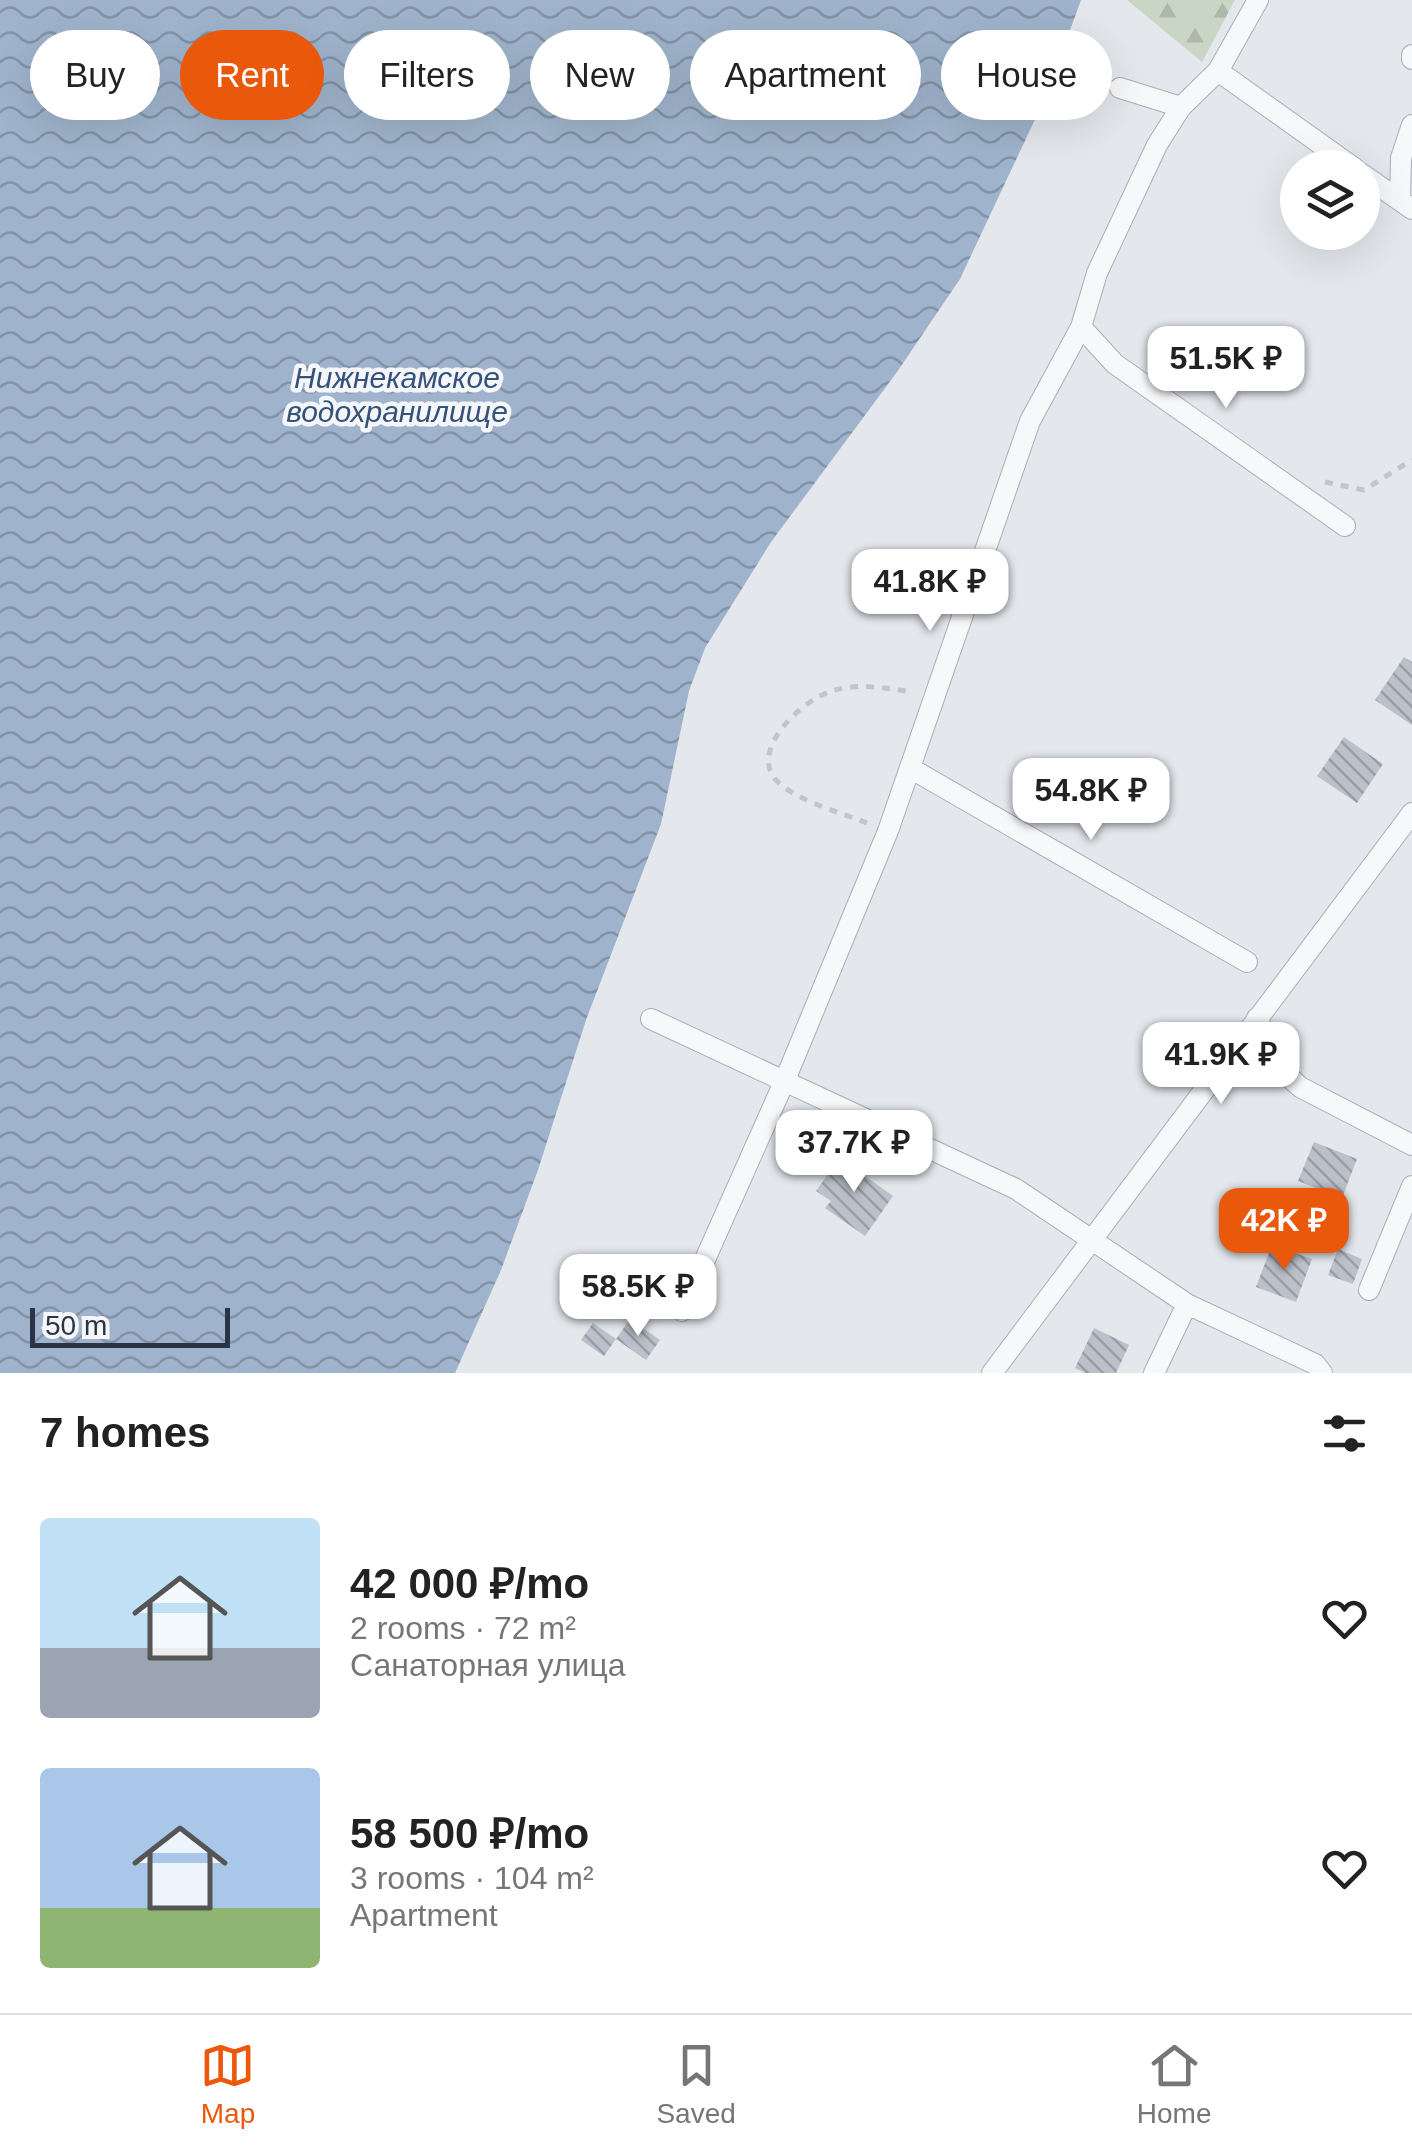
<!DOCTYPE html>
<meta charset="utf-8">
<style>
:root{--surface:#fff;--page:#f6f6f6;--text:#222;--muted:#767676;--line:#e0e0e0;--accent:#ea580c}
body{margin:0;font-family:Arial,sans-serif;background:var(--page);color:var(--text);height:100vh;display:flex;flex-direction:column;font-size:38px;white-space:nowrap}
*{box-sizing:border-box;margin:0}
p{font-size:32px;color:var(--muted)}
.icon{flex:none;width:55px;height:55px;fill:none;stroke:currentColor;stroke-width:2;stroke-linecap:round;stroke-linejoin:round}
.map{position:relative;height:1373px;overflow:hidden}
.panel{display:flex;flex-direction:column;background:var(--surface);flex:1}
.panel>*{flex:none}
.banner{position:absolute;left:30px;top:30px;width:1352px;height:90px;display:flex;gap:20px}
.fabs{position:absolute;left:1280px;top:150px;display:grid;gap:20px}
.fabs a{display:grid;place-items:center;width:100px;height:100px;border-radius:50%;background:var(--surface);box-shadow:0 10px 40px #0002;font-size:50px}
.scale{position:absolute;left:30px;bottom:25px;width:200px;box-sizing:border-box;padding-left:10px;border:5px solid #2b3445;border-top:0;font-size:28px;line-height:35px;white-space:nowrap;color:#2b3445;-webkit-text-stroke:8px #f4f6f9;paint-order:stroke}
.price{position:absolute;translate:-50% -85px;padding:0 22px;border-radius:20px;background:#fff;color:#222;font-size:32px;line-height:65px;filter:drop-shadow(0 2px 5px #0008)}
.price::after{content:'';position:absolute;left:50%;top:60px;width:30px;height:22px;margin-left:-15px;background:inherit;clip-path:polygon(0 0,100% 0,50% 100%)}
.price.on{background:var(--accent);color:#fff}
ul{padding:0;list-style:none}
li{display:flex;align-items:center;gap:30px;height:250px;padding:0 40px}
li span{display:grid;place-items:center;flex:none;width:280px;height:200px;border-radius:10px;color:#555}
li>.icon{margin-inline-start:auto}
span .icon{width:120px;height:120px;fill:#fffc;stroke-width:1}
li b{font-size:42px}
h2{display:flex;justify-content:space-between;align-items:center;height:120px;padding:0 40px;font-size:42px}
.chip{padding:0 35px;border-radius:45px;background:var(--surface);box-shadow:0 10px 40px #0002;font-size:35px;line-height:90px}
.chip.on{background:var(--accent);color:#fff}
.tabs{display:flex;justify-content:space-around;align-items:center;height:140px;border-top:2px solid var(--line);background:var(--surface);font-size:28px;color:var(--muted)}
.tabs a{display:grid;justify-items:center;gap:5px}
.tabs .on{color:var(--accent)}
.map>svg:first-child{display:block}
.forest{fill:url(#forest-firs)}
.water{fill:url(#water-waves)}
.building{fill:url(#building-back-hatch)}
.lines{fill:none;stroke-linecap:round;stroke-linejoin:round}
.street-casing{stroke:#a9aeb7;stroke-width:22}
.path{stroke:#c2c5cb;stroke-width:5;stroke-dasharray:8 8;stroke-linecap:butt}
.street{stroke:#f7f8fa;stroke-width:20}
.labels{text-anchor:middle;stroke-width:9;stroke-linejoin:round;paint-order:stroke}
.water-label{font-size:30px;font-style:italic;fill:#34527a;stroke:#f4f6f9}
</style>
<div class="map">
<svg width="1412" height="1373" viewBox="0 0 1412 1373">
<defs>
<pattern id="forest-firs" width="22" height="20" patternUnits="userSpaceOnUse" patternTransform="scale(2.5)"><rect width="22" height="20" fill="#c9d6c5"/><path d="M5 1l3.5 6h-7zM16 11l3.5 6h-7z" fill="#adb8ab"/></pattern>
<pattern id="water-waves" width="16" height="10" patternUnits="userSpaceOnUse" patternTransform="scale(2.5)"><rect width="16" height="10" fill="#9fb4cc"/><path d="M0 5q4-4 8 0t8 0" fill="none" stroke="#8293a7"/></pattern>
<pattern id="building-back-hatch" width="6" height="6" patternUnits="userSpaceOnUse" patternTransform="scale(2.5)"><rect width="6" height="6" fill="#bbc0ca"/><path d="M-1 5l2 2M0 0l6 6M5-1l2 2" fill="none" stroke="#989da6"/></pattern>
</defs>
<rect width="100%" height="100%" fill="#e4e7ec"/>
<!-- forest -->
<path class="forest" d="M1127,0H1235L1202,62Z"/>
<!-- water -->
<path class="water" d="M0,0H1081L1046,96L960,279L897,372L771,542L705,648L689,691L661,824L586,1020L538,1170L501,1270L455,1373H0Z"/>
<!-- building -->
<path class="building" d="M1404,657L1412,662V725L1375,700Z
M1344,737L1383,764L1357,803L1317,776Z
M1314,1142L1357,1159L1342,1198L1298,1181Z
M843,1153L864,1168L861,1173L893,1196L865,1236L825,1208L831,1201L816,1191Z
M1272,1245L1312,1259L1296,1302L1256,1287Z
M1338,1249L1362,1259L1353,1284L1328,1275Z
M619,1285L643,1302L631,1319L607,1302Z
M630,1319L660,1340L646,1360L616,1339Z
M593,1323L616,1339L604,1356L581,1340Z
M1094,1328L1129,1345L1116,1373H1085L1075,1368Z"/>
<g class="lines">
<!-- street casing -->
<g class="street-casing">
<path id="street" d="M1412,55V59
M1218,71L1354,168
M1120,88L1181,107
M1362,174L1412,209
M1400,200L1401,158L1412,125
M1081,327L1115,364L1345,526
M910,768L1247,962
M1257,1018L1284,1072L1300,1087L1412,1145
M651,1019L1016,1189L1187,1304L1315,1364L1322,1373
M1369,1290L1412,1186
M682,1311L785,1080L888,831L1030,421L1081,327L1097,273L1157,145L1181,107L1218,71L1258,0
M992,1373L1412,813
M1154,1373L1187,1304"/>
</g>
<!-- path -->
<path class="path" d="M1325,482L1364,490L1412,460
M867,823C842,813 794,800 776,780C748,749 805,697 835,690C862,683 885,688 912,692"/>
<!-- street -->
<use href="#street" class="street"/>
</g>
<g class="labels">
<!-- water labels -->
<g class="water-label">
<text x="397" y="388">Нижнекамское<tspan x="397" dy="34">водохранилище</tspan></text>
</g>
</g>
</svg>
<div class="fabs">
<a><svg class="icon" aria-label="layers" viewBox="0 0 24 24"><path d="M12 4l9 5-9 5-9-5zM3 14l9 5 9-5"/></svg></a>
</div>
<div class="scale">50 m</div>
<b class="price" style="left:1226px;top:411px">51.5K ₽</b>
<b class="price" style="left:930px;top:634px">41.8K ₽</b>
<b class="price" style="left:1091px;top:843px">54.8K ₽</b>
<b class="price" style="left:1221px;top:1107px">41.9K ₽</b>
<b class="price" style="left:854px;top:1195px">37.7K ₽</b>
<b class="price on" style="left:1284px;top:1273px">42K ₽</b>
<b class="price" style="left:638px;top:1339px">58.5K ₽</b>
<div class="banner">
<a class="chip">Buy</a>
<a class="chip on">Rent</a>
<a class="chip">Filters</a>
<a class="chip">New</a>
<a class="chip">Apartment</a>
<a class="chip">House</a>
</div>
</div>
<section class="panel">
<h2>7 homes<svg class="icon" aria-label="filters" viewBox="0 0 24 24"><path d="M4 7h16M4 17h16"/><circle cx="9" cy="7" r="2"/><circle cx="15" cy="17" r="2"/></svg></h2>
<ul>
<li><span style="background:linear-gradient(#bfe0f5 65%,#9aa5b1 0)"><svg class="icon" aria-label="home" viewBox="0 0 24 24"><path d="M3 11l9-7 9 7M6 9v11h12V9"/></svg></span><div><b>42 000 ₽/mo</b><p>2 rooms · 72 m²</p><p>Санаторная улица</p></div><svg class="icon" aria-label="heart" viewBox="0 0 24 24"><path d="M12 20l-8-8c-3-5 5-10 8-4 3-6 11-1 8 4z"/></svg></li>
<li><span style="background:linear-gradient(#a9c7e8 70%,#8fb573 0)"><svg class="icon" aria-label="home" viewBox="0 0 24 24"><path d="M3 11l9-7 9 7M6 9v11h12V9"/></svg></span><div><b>58 500 ₽/mo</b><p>3 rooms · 104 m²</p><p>Apartment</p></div><svg class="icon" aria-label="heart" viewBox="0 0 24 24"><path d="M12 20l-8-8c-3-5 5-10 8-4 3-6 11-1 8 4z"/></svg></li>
</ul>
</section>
<nav class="tabs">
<a class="on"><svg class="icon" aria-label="map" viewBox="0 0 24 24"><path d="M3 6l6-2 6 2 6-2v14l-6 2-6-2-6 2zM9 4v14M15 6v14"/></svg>Map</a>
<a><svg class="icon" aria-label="saved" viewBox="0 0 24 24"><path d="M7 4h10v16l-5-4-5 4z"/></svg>Saved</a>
<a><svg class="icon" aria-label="home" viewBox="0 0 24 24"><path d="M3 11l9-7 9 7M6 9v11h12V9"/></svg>Home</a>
</nav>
